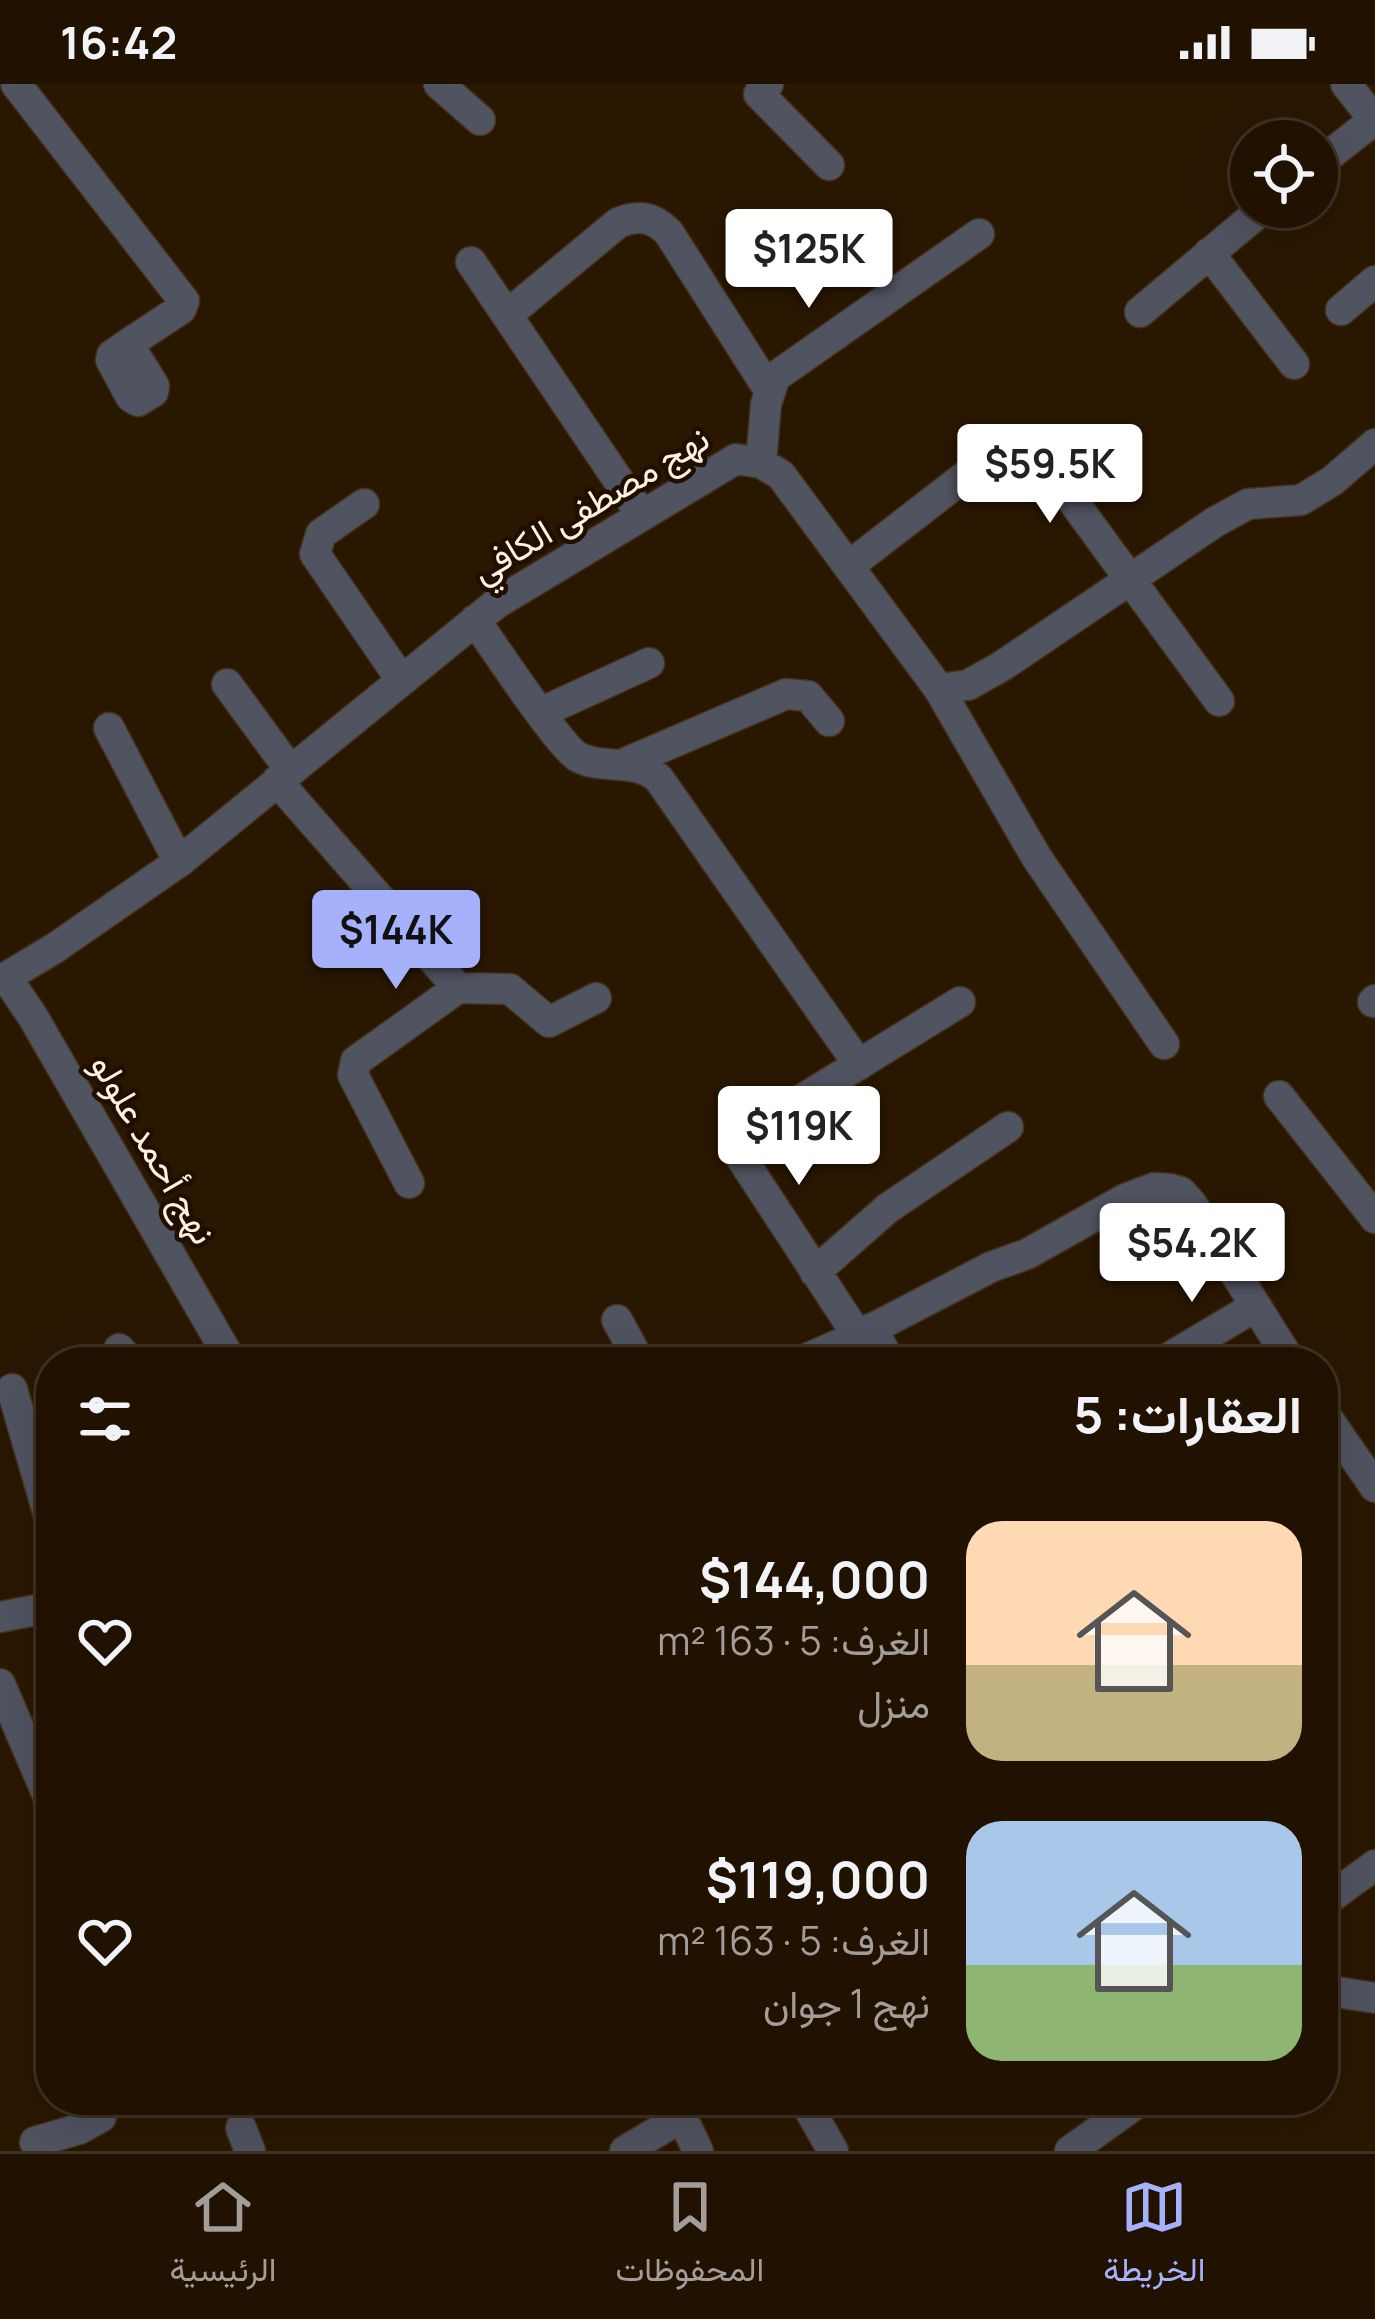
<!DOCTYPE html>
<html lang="ar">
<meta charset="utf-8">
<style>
:root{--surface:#201100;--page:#281a0a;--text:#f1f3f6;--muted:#a29d99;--line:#3d3122;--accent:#a6b1fc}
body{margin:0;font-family:Manrope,Vazirmatn,sans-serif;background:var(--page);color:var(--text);direction:rtl;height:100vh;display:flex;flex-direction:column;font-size:45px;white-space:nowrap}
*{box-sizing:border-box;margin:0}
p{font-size:39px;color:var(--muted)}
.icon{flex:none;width:66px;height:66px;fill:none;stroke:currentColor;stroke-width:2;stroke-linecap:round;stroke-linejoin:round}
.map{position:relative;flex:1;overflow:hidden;direction:ltr}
.details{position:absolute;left:36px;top:1263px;width:1302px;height:768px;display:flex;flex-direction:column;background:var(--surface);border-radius:48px;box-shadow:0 12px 48px #0002,0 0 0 3px var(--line);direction:rtl}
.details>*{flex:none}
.buttons{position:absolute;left:1230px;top:36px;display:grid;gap:24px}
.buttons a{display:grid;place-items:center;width:108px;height:108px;border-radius:50%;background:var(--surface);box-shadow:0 12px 48px #0002,0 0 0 3px var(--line);font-size:60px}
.price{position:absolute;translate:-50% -102px;padding:0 27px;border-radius:12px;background:#fff;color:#222;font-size:39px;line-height:78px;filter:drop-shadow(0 3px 6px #0008)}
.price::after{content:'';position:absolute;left:50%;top:72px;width:36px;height:27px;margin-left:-18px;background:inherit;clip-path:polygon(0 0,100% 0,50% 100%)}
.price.active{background:var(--accent);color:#111}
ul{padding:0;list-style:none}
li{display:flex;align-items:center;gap:36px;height:300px;padding:0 36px}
li span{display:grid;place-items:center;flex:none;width:336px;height:240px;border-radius:36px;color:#555}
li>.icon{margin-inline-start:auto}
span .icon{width:144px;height:144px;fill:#fffc;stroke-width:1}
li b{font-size:51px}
h2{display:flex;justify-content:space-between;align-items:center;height:144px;padding:0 36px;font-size:51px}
.status{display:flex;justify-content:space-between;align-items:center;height:84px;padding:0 60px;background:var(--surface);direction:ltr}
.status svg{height:33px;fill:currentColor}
.tab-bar{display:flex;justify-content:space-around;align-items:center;height:168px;border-top:3px solid var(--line);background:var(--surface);font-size:33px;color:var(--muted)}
.tab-bar a{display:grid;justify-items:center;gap:6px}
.tab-bar .active{color:var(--accent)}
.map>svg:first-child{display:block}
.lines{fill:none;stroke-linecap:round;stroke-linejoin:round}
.minor-casing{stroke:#43311b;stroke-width:33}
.minor{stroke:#505360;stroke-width:30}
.labels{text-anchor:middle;stroke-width:9;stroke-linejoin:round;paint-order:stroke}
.street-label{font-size:36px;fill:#fef1e2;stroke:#200e00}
</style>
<div class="status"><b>16:42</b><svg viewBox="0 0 49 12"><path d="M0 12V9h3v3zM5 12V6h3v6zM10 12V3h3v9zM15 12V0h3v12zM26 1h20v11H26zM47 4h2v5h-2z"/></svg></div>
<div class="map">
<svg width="1375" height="2067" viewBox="0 0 1375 2067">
<rect width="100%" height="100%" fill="#2a1700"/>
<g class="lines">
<!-- minor casing -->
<g class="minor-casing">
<path id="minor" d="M16,0L184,217L181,225L128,260
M439,0L480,36
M768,0L759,10L829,81
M1346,0L1375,37
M1317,81L1374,36
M1209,169L1294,280
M471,178L641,430
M1341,226L1375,197
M1140,228L1265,123
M507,231L618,139C638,130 654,133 669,149L769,306
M128,260L154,302L153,308L138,317L131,313L111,276L112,271Z
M761,379L766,320L775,293L979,150
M364,420L321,450L315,470L400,594
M849,482L986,376L1011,364H1034L1219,617
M475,536C492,560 559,662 578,673C605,687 635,673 659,695L859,981
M227,600L290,686
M939,605L1037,774L1164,960
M542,628L649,579
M109,644L179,778
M623,680L786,610L808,612L829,637
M277,697L458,904L356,977L353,991L409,1099
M6,893L33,933L232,1278
M0,897L55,864L179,778L497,519L736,375L761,379L781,391L939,605L968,601L1002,582L1215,438L1248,420L1301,416L1332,397L1375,360
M458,904L510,905L549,938L596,914
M1373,918L1375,916
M1279,1012L1375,1134
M815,1188L888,1124L1008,1043
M617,1236L640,1278
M872,1244L890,1278
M858,1252L991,1183L1027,1170L1125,1115L1154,1104L1171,1105L1181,1108L1191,1119L1291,1278
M119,1265L131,1278
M799,1278L858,1252L736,1066L746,1050L960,918
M1162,1278L1256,1222
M12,1305L51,1439
M1323,1328L1375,1403
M0,1533L51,1523
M0,1600L51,1719
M1323,1819L1375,1781
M1323,1906L1375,1914
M804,2016L833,2067
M675,2018L698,2067
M241,2044L250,2067
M35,2058L79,2045L101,2033L97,2016
M625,2067L680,2034
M1070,2067L1141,2016"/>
</g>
<!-- minor -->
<use href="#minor" class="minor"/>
</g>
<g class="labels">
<!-- street labels -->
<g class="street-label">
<text transform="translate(590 420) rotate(-31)" y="13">نهج مصطفى الكافي</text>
<text transform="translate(154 1065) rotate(60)" y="13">نهج أحمد علولو</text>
</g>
</g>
</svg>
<div class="buttons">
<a><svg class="icon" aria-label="locate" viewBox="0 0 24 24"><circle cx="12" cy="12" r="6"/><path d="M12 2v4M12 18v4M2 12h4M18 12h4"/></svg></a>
</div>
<b class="price" style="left:809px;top:227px">$125K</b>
<b class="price" style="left:1050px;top:442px">$59.5K</b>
<b class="price active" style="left:396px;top:908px">$144K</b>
<b class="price" style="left:799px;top:1104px">$119K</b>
<b class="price" style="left:1192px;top:1221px">$54.2K</b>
<section class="details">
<h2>العقارات: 5<svg class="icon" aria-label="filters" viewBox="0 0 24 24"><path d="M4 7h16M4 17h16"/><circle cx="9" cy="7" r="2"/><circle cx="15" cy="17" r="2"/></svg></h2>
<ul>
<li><span style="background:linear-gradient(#ffd9b3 60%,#c2b280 0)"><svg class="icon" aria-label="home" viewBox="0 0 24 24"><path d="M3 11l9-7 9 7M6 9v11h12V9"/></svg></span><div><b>$144,000</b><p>الغرف: 5 · 163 m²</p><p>منزل</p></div><svg class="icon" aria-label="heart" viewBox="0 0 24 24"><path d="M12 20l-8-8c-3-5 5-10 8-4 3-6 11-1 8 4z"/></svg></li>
<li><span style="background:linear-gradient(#a9c7e8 60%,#8fb573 0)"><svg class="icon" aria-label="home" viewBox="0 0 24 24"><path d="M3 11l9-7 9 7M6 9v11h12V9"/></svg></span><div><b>$119,000</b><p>الغرف: 5 · 163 m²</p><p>نهج 1 جوان</p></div><svg class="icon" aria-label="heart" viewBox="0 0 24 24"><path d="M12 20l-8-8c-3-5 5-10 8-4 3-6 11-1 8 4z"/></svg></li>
</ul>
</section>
</div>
<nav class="tab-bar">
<a class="active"><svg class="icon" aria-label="map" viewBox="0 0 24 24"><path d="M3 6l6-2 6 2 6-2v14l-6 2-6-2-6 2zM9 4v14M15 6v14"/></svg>الخريطة</a>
<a><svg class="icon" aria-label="saved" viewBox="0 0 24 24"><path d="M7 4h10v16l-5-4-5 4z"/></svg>المحفوظات</a>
<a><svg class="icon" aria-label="home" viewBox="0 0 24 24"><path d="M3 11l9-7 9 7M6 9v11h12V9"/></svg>الرئيسية</a>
</nav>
